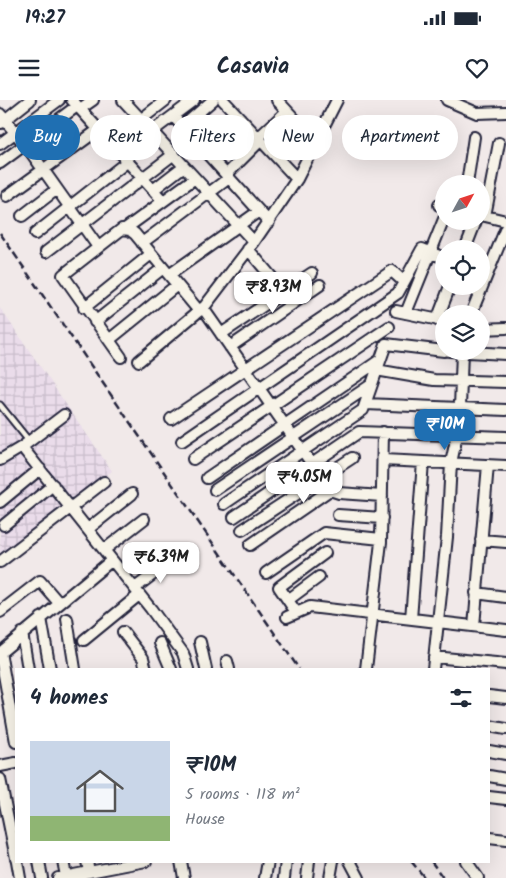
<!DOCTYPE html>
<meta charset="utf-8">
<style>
:root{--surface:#fff;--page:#f2f2f3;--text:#1f2937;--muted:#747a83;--line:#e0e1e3;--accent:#1f6fb2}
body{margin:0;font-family:Kalam,sans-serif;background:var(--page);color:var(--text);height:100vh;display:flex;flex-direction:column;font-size:19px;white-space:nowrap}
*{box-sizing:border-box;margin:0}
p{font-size:16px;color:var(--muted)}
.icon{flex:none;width:28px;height:28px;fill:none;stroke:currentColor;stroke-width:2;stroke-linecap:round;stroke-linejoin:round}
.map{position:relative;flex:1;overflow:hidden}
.side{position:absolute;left:15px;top:568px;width:475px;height:195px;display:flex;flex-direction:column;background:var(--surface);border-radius:0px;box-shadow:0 5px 20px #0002}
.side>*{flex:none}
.hud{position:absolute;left:15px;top:15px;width:476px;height:45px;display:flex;gap:10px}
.needle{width:32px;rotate:50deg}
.fabs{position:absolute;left:435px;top:75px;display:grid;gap:10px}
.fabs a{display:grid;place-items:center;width:55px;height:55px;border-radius:50%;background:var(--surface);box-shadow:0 5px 20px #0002;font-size:25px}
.price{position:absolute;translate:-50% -42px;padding:0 11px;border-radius:10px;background:#fff;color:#222;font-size:16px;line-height:32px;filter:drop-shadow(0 1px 2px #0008)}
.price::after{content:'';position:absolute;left:50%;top:30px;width:15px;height:11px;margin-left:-8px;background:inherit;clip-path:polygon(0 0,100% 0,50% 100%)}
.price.active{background:var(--accent);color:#fff}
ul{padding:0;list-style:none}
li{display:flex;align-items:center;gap:15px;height:125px;padding:0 15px}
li+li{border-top:1px solid var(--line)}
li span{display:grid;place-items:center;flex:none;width:140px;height:100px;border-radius:0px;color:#555}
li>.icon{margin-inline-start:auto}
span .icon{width:60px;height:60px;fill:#fffc;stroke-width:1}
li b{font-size:21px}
h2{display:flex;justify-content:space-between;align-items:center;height:60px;padding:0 15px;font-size:21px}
.chip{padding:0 18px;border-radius:22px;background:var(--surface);box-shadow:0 5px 20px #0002;font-size:18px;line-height:45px}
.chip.active{background:var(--accent);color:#fff}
.status{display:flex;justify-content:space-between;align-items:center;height:35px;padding:0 25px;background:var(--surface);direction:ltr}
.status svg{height:14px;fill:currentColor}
header{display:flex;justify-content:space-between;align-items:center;height:65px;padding:0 15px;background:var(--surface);font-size:22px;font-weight:600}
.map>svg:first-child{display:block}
.industrial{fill:url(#industrial-grid)}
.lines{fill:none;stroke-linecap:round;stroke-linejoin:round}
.lane-casing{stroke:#22223b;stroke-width:9}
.street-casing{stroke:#22223b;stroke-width:14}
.lane{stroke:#f7f3e8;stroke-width:5}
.street{stroke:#f7f3e8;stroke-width:10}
.rail{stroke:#22223b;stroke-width:2.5;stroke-dasharray:8 4;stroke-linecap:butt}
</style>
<div class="status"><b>19:27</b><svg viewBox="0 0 49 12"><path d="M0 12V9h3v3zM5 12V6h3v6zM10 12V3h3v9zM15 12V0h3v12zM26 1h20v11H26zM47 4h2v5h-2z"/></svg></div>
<header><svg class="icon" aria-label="menu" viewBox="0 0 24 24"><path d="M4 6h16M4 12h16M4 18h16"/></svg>Casavia<svg class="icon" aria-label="heart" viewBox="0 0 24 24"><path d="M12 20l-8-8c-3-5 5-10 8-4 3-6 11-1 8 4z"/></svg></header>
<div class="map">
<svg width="506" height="778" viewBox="0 0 506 778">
<defs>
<pattern id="industrial-grid" width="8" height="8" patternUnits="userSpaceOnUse" patternTransform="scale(1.25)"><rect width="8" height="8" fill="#eadcea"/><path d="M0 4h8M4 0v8" fill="none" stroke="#c8bcca"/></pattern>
</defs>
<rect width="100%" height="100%" fill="#f1e9e9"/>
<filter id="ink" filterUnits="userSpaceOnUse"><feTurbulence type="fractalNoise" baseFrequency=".02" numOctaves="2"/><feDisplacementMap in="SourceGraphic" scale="10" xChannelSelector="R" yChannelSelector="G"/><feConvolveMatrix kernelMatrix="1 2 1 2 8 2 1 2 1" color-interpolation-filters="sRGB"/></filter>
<g filter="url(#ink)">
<!-- industrial -->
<path class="industrial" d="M0,208L112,371L0,457Z"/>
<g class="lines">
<!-- lane casing -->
<g class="lane-casing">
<path id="lane" d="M0,305L29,341"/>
</g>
<!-- street casing -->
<g class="street-casing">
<path id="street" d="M72,0L163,101
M123,0L254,142
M223,0L297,79
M277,0L317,43
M447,0L477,13L506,12
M80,9L93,0
M0,14L30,51L98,147
M173,16L269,122
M1,23L30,0
M182,27L213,0
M258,38L287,11
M111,43L166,0
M0,44L59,0
M205,52L240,18
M122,54L194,0
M0,63L77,6
M226,75L260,41
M467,84L474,37
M153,90L184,66
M7,96L98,30
M439,105L444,106
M481,115L506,121
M22,116L57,89
M485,116L499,43
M125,129L195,78
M35,134L128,61
M142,143L229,78
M248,149L284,192
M465,149L476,121
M46,152L174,54
M169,175L259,111
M84,208L151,154
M203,208L330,390L339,393L382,396
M396,211L444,221
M406,213L444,119
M471,214L506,128
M437,220L450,186
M95,222L163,168
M481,229L506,228
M221,234L312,173
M109,240L177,185
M230,247L320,185
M449,251L506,254
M121,257L63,175L122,129L130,130L135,134L199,211
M139,261L205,206L254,142L297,79L337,0
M376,270L434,280L506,282
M366,304L506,310
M460,308L462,251
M171,319L392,171L404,182
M182,341L398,193L422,149L444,158
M22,347L151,509L183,553L188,569
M193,359L389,227
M0,360L22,347L64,315
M383,360L506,366
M207,378L380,260
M215,390L371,285
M0,402L40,369
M224,404L363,310L386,244L444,251
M338,415L382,418
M234,417L359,332L506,337
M4,425L53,385
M88,429L132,394
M242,430L352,358
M481,440L506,442
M250,445L330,390
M104,450L144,419
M0,462L104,382
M266,473L324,433L381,439
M135,488L172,460
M476,493L506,497
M288,500L319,477
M0,512L40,481L59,503
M296,512L279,487L325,453
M287,517L310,507L506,530
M41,518L50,569
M67,519L75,569
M411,519L423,362
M474,526L488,365
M123,532L143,558L146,569
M22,533L28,569
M84,540L139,495
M200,542L206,569
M160,543L171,569
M0,552L16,642
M0,553L112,460
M434,557L506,564
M227,561L229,569
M366,569L381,442L383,332
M433,569L447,437L451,363L457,335
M489,596L506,598
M489,626L506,629
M489,651L506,654
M0,666L16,663
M489,676L506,679
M0,679L16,758
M489,697L506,699
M489,738L506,740
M17,761L20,778
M39,761L42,778
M63,761L66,776
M87,761L89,772
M181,761L184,778
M350,761L359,778
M466,761L478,778
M58,778L146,761
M265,778L268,761
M284,778L286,761
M307,778L309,761
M330,778L333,761"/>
</g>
<!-- lane -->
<use href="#lane" class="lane"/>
<!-- street -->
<use href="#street" class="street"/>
<!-- rail -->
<path class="rail" d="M0,133L299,569
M411,761L425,778
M431,761L443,778"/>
</g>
</g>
</svg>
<div class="fabs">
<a><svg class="needle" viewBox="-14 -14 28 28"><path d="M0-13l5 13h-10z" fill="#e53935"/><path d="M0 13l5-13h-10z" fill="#747a83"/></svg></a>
<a><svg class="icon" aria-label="locate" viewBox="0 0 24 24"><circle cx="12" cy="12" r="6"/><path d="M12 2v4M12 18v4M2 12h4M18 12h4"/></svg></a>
<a><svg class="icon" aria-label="layers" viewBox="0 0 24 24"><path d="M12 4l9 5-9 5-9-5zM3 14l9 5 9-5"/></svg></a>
</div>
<b class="price" style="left:273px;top:214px">₹8.93M</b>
<b class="price active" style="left:445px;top:351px">₹10M</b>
<b class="price" style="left:304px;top:404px">₹4.05M</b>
<b class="price" style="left:161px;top:484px">₹6.39M</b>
<div class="hud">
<a class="chip active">Buy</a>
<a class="chip">Rent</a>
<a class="chip">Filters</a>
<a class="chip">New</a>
<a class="chip">Apartment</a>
</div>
<section class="side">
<h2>4 homes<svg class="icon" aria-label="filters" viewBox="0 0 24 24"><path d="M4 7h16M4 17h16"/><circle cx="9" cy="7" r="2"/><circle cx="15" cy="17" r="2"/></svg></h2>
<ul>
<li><span style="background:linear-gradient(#c9d6e8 75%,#8fb573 0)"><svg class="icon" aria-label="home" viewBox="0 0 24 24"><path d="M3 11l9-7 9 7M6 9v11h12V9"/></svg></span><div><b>₹10M</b><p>5 rooms · 118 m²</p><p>House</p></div></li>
</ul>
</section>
</div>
